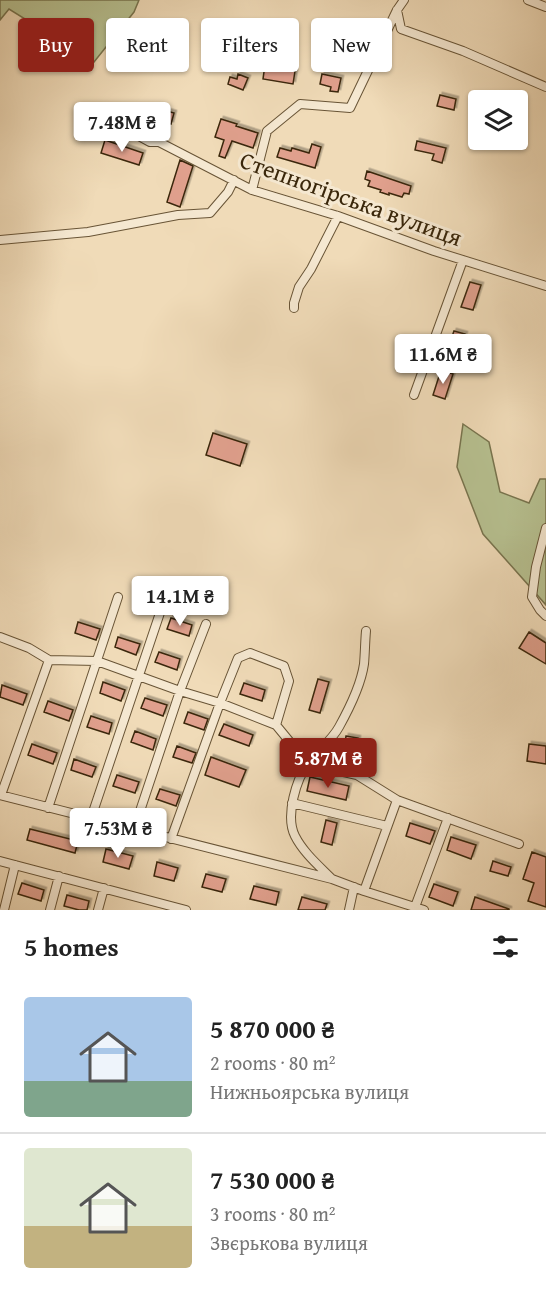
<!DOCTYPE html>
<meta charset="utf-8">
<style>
:root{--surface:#fff;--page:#f6f6f6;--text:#222;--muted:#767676;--line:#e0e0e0;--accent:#8f2418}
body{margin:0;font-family:"Gentium Book Plus",serif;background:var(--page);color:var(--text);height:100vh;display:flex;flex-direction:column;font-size:22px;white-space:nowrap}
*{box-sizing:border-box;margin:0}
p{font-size:20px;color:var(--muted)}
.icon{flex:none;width:33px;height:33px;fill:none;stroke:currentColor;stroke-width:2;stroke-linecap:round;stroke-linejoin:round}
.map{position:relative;height:910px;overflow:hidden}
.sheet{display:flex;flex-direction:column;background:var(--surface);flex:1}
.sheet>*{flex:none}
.hud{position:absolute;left:18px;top:18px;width:510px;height:54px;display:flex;gap:12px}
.controls{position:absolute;left:468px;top:90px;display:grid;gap:12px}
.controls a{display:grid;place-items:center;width:60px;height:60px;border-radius:6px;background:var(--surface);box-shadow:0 2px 4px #0004;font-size:30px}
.price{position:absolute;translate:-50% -51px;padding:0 14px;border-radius:6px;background:#fff;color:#222;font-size:20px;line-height:39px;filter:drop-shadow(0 2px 3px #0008)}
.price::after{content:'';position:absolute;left:50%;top:36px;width:18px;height:14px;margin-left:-9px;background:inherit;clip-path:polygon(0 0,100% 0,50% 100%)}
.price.current{background:var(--accent);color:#fff}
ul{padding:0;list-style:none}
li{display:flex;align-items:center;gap:18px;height:150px;padding:0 24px}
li+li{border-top:2px solid var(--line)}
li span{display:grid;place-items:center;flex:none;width:168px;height:120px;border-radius:6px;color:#555}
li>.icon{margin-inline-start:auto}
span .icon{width:72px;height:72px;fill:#fffc;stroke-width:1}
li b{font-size:26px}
h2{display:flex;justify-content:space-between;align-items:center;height:72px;padding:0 24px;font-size:26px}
.chip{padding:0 21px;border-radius:6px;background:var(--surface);box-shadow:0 2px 4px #0004;font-size:21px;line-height:54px}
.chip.current{background:var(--accent);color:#fff}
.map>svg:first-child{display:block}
.green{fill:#b7c191;stroke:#78744e;stroke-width:1.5}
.building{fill:#e0a08d;stroke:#3a270b;stroke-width:1.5;filter:url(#shadow)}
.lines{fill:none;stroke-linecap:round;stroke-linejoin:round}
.minor-casing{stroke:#685436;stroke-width:10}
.minor{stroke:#f5e8d1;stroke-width:8}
.labels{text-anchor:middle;stroke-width:6;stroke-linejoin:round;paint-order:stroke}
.street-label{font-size:24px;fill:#3a270b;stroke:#f5e8d1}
</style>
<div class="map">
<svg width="546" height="910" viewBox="0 0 546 910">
<defs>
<filter id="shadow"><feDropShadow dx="2.5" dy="-2.5" stdDeviation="0" flood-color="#0004"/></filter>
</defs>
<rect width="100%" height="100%" fill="#f0dbb8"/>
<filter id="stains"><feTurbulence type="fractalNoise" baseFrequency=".00333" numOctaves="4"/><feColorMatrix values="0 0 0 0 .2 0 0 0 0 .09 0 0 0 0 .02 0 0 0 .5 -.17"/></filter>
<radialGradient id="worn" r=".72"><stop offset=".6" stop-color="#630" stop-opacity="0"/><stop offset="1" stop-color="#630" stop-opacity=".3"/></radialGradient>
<!-- green -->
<path class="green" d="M0,0H139L134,12L94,62L9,9L0,20Z
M463,424L489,442L500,492L529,503L540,479H546V605L483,534L457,467Z"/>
<!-- building -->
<path class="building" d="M265,65L295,71L293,84L263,79Z
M238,74L248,78L243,90L228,84L230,77L237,79Z
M322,74L341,78L338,92L330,91L331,87L320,84Z
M440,95L456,99L454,110L437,106Z
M149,106L174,113L171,124L146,117Z
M221,119L237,124L236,126L258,133L253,148L232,141L225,158L219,156L224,140L215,137Z
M105,140L143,153L139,165L101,153Z
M417,141L446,148L442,163L432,160L434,154L415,150Z
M312,144L321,147L315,168L277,157L280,148L291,151L292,148L309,153Z
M180,160L193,166L180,207L167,202Z
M367,171L411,186L409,194L404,193L402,197L389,193V195L380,192L381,190L368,186L370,181L365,179Z
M470,282L481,285L473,310L461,307Z
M454,331L465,334L457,360L445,356Z
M441,370L453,374L445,399L433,395Z
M213,433L247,444L240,466L206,455Z
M171,618L192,625L189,636L167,629Z
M78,622L100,629L96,640L75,633Z
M529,632L546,643V664L519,648Z
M118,637L140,644L136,655L115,647Z
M159,652L180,659L177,670L155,662Z
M318,679L329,682L320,713L309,710Z
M103,682L125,690L121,701L100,693Z
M244,683L265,690L262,701L240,694Z
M2,685L27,694L23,705L0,697Z
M145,698L167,705L163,716L141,708Z
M48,701L73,710L69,721L44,712Z
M188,712L208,719L204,730L184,723Z
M91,716L112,723L109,734L87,727Z
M224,724L253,735L249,746L219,735Z
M135,731L156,739L153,750L131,742Z
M346,736L358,738L356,749L364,750L362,762L353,761L352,768L335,764L336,757L343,758Z
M32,744L57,753L53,764L28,755Z
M529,744L546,746V764L527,761Z
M177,746L196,753L192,763L173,757Z
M211,757L246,770L239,787L205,775Z
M74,759L96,767L92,777L71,770Z
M117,775L139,782L135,793L113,786Z
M310,777L349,786L346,800L307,791Z
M160,789L180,795L176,806L156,799Z
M326,820L337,823L332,845L321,842Z
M410,823L435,831L430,844L406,836Z
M30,829L78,841L75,853L27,840Z
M451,837L476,845L471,859L447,850Z
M106,849L133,856L129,869L103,862Z
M532,852L546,857V907L528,901L534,883L523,879Z
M493,861L511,867L508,876L490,871Z
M157,862L178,868L174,881L154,876Z
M206,874L226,879L222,892L202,887Z
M22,883L44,890L41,901L18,894Z
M434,884L458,892L453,906L429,897Z
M254,886L279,892L276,905L250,899Z
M67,895L89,901L87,910H79L64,906Z
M302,897L327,904L325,910H298Z
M475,897L509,909V910H471Z"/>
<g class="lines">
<!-- minor casing -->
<g class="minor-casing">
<path id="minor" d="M528,0L546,7
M397,10L401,29L463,51L546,87
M117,124L150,142H159L252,190L338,216L434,251L546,286
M252,190L267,131L300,104L350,108L397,10L404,0
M0,240L88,232L178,215L210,213L228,192L234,180
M294,308V303L299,287L311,269L338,216
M414,395L463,260
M546,528L536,567L532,597L540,610L546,616
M0,637L29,648L49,660L97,661L180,691L220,703L276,725L308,764L357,775L397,800L519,844
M0,795L332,879L364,891L424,910
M1,795L49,660
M292,803L387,826
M48,808L118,597
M91,818L166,595
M134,829L180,691L206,624
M171,839L220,703L238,658L250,653L284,666L289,681L276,725
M0,861L186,910
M331,878C318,865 303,852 295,836C285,816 296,779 309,762C318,751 332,740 339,727C349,709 361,685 364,664C365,653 365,642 366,631
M364,891L397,800
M415,907L448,818
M4,910L15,865
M50,910L59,876
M98,910L104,888
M349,910L354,887"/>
</g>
<!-- minor -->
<use href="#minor" class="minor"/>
</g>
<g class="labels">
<!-- street labels -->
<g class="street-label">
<text transform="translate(351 199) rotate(20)" y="8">Степногірська вулиця</text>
</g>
</g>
<rect width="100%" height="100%" filter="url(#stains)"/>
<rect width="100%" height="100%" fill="url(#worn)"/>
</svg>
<div class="controls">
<a><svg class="icon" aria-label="layers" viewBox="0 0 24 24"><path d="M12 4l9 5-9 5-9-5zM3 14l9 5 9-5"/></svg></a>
</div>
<b class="price" style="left:122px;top:153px">7.48M ₴</b>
<b class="price" style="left:443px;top:385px">11.6M ₴</b>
<b class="price" style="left:180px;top:627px">14.1M ₴</b>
<b class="price current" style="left:328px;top:789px">5.87M ₴</b>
<b class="price" style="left:118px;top:859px">7.53M ₴</b>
<div class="hud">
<a class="chip current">Buy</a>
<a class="chip">Rent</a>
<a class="chip">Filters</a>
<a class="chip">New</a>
</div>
</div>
<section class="sheet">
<h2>5 homes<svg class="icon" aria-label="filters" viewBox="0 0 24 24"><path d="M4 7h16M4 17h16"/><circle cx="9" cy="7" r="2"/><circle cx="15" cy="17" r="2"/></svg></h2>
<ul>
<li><span style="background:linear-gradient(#a9c7e8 70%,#7fa58c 0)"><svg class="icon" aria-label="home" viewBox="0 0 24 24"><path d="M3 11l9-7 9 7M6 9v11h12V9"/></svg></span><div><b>5 870 000 ₴</b><p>2 rooms · 80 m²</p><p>Нижньоярська вулиця</p></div></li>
<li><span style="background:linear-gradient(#dfe7d0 65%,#c2b280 0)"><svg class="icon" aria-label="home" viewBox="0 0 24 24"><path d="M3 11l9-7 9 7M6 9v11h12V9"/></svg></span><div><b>7 530 000 ₴</b><p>3 rooms · 80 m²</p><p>Звєрькова вулиця</p></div></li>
</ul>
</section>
